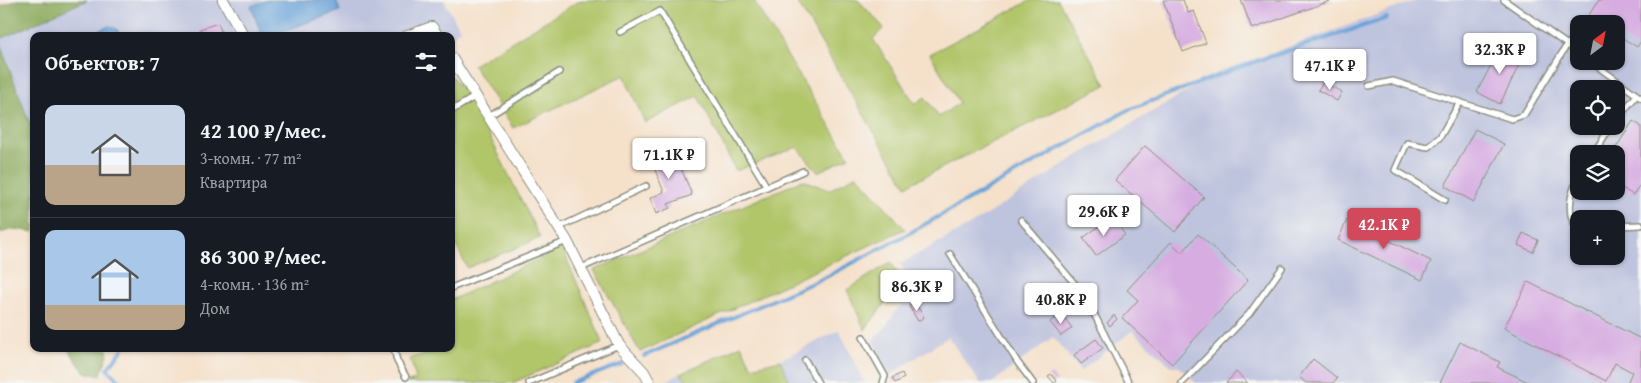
<!DOCTYPE html>
<html lang="ru">
<meta charset="utf-8">
<style>
:root{--surface:#171b24;--page:#20242c;--text:#f1f3f6;--muted:#9ea1a6;--line:#363941;--accent:#d1495b}
body{margin:0;font-family:"Gentium Book Plus",serif;background:var(--page);color:var(--text);height:100vh;display:flex;flex-direction:column;font-size:19px;white-space:nowrap}
*{box-sizing:border-box;margin:0}
p{font-size:16px;color:var(--muted)}
.icon{flex:none;width:28px;height:28px;fill:none;stroke:currentColor;stroke-width:2;stroke-linecap:round;stroke-linejoin:round}
.map{position:relative;flex:1;overflow:hidden}
.side{position:absolute;left:30px;top:32px;width:425px;height:320px;display:flex;flex-direction:column;background:var(--surface);border-radius:10px;box-shadow:0 1px 4px #0004}
.side>*{flex:none}
.needle{width:32px;rotate:32deg}
.tools{position:absolute;left:1570px;top:15px;display:grid;gap:10px}
.tools a{display:grid;place-items:center;width:55px;height:55px;border-radius:10px;background:var(--surface);box-shadow:0 1px 4px #0004;font-size:25px}
.price{position:absolute;translate:-50% -42px;padding:0 11px;border-radius:5px;background:#fff;color:#222;font-size:16px;line-height:32px;filter:drop-shadow(0 1px 2px #0008)}
.price::after{content:'';position:absolute;left:50%;top:30px;width:15px;height:11px;margin-left:-8px;background:inherit;clip-path:polygon(0 0,100% 0,50% 100%)}
.price.selected{background:var(--accent);color:#fff}
ul{padding:0;list-style:none}
li{display:flex;align-items:center;gap:15px;height:125px;padding:0 15px}
li+li{border-top:1px solid var(--line)}
li span{display:grid;place-items:center;flex:none;width:140px;height:100px;border-radius:10px;color:#555}
li>.icon{margin-inline-start:auto}
span .icon{width:60px;height:60px;fill:#fffc;stroke-width:1}
li b{font-size:21px}
h2{display:flex;justify-content:space-between;align-items:center;height:60px;padding:0 15px;font-size:21px}
.map>svg:first-child{display:block}
.industrial{fill:#bec3de;fill-rule:evenodd}
.green{fill:#b1c569;stroke:#68814e}
.forest{fill:#8caa5d;stroke:#567448}
.water{fill:#69a2d8;stroke:#447086}
.lines{fill:none;stroke-linecap:round;stroke-linejoin:round}
.stream{stroke:#69a2d8;stroke-width:4}
.building{fill:#d7ade1}
.service-casing{stroke:#8a8e7e;stroke-width:8}
.minor-casing{stroke:#8a8e7e;stroke-width:12}
.service{stroke:#fff;stroke-width:5}
.minor{stroke:#fff;stroke-width:10}
</style>
<div class="map">
<svg width="1641" height="383" viewBox="0 0 1641 383">
<rect width="100%" height="100%" fill="#f6f6f2"/>
<filter id="ink" filterUnits="userSpaceOnUse"><feTurbulence type="fractalNoise" baseFrequency=".02" numOctaves="2"/><feDisplacementMap in="SourceGraphic" scale="10" xChannelSelector="R" yChannelSelector="G"/><feConvolveMatrix kernelMatrix="1 2 1 2 8 2 1 2 1" color-interpolation-filters="sRGB"/></filter>
<filter id="wash" filterUnits="userSpaceOnUse"><feTurbulence type="fractalNoise" baseFrequency=".0096" numOctaves="4" result="noise"/><feDisplacementMap in="SourceGraphic" scale="20" xChannelSelector="R" yChannelSelector="G"/><feGaussianBlur stdDeviation="1.12" result="paint"/><feColorMatrix in="noise" values="0 0 0 0 0 0 0 0 0 0 0 0 0 0 0 0 0 1.4 0 .05"/><feComposite in="paint" operator="in"/></filter>
<g filter="url(#wash)">
<rect width="100%" height="100%" fill="#f5e0c9"/>
<!-- industrial -->
<path class="industrial" d="M87,0H444L460,29L451,38V36H34V135L0,44V39Z
M1418,0H1641V383H1196L1178,366H1171L1132,331L1081,371L1053,337L992,383H980L948,337L890,375L872,340L883,330L898,308L921,294L900,264L977,221L1076,157L1221,71ZM1579,24H1616V61H1579ZM1579,89H1616V126H1579ZM1579,154H1616V191H1579ZM1579,219H1616V256H1579Z
M839,330L865,383H790L780,360Z
M680,374L690,383H662Z"/>
<!-- green -->
<path class="green" d="M581,0H753L849,157L818,172L797,147L736,171L698,96L645,123L624,75L513,128L473,65Z
M796,0H858L884,28L873,39L915,104L925,97L939,117L959,103L930,54L1031,0H1058L1106,85L906,186Z
M451,75L477,111L540,238L467,268L456,245L451,247Z
M857,175L905,229L640,352L594,270L803,180L829,190Z
M562,248L603,343L512,383H407L416,379L410,358L451,349V300Z
M891,262L901,281L865,330L847,290Z
M741,345L752,367L780,360L790,383H690L680,374Z"/>
<!-- forest -->
<path class="forest" d="M16,0H87L0,39V7Z
M0,44L34,135V232L14,229L0,233Z
M68,349H107L108,355L100,376L84,372Z"/>
<!-- water -->
<path class="water" d="M267,0H336L340,11L269,36H262L251,6Z
M109,26L117,29L120,36H85Z"/>
<g class="lines">
<!-- stream -->
<path class="stream" d="M644,356L826,277L906,235L1128,110L1248,64L1387,18
M122,383L107,369L123,349
M572,383L622,364"/>
</g>
<g id="blocks">
<!-- building -->
<path class="building" d="M1163,0H1183L1188,13L1194,11L1206,43L1183,52Z
M1241,0H1333L1252,29Z
M1599,0H1641V41L1637,47L1616,34V24H1601L1588,16Z
M218,23L223,36H202L200,29Z
M1501,46L1523,57L1500,104L1477,92Z
M1323,82L1342,92L1337,101L1318,90Z
M1633,121L1641,126V183L1633,195L1616,184V154H1612Z
M1475,129L1504,144L1474,202L1445,186Z
M672,146L692,195L668,204L670,208L656,214L650,198L664,192L649,155Z
M1145,146L1204,197L1175,232L1115,180Z
M1112,217L1125,235L1096,256L1083,238Z
M1347,220L1431,261L1422,280L1338,240Z
M1523,233L1538,240L1533,252L1518,245Z
M1198,234L1248,280L1172,364L1122,318L1138,300L1127,290L1171,242L1182,253Z
M1528,282L1641,339V383H1627L1632,372L1615,363L1606,381L1504,328Z
M915,303L924,317L918,321L909,306Z
M1061,313L1072,328L1061,336L1050,322Z
M1114,315L1117,319L1110,326L1107,323Z
M1096,339L1103,348L1081,364L1074,355Z
M1460,342L1500,362L1497,367L1530,383H1440Z
M1313,359L1337,378L1333,383H1306L1299,377Z
M1236,372L1248,383H1226Z
M902,373L904,378L895,383L892,378Z
M1051,374L1057,381L1054,383L1048,376Z"/>
</g>
</g>
<g filter="url(#ink)">
<use href="#blocks" fill-opacity="0" stroke="#8a8e7e" stroke-width="1"/>
<g class="lines">
<!-- service casing -->
<g class="service-casing">
<path id="service" d="M1504,0L1579,53
M620,32L660,11L767,187
M1590,61L1641,98
M1369,86L1393,81L1512,119L1524,115L1567,45L1579,33
M451,111L476,96
M489,116L559,72
M1616,120L1637,95
M1593,154L1611,126
M1579,178C1570,192 1565,217 1579,229
M1445,200L1395,170L1407,143L1428,147L1440,137L1460,102
M1021,220L1085,296L1129,383
M1616,226L1641,225
M558,228L646,186
M950,254L1018,363L1033,383
M581,268L803,171
M451,288L567,241
M863,337L885,376L883,383
M394,349L397,361L406,377
M805,360L818,383
M529,383L619,345
M1182,383L1249,314L1282,268"/>
</g>
<!-- minor casing -->
<g class="minor-casing">
<path id="minor" d="M223,0L244,36
M407,36L432,27L438,36
M451,57L567,241L619,345L644,372L650,383"/>
</g>
<!-- service -->
<use href="#service" class="service"/>
<!-- minor -->
<use href="#minor" class="minor"/>
</g>
</g>
</svg>
<div class="tools">
<a><svg class="needle" viewBox="-14 -14 28 28"><path d="M0-13l5 13h-10z" fill="#e53935"/><path d="M0 13l5-13h-10z" fill="#9ea1a6"/></svg></a>
<a><svg class="icon" aria-label="locate" viewBox="0 0 24 24"><circle cx="12" cy="12" r="6"/><path d="M12 2v4M12 18v4M2 12h4M18 12h4"/></svg></a>
<a><svg class="icon" aria-label="layers" viewBox="0 0 24 24"><path d="M12 4l9 5-9 5-9-5zM3 14l9 5 9-5"/></svg></a>
<a>+</a>
</div>
<b class="price" style="left:1500px;top:75px">32.3K ₽</b>
<b class="price" style="left:1330px;top:91px">47.1K ₽</b>
<b class="price" style="left:669px;top:180px">71.1K ₽</b>
<b class="price" style="left:1104px;top:237px">29.6K ₽</b>
<b class="price selected" style="left:1384px;top:250px">42.1K ₽</b>
<b class="price" style="left:917px;top:312px">86.3K ₽</b>
<b class="price" style="left:1061px;top:325px">40.8K ₽</b>
<section class="side">
<h2>Объектов: 7<svg class="icon" aria-label="filters" viewBox="0 0 24 24"><path d="M4 7h16M4 17h16"/><circle cx="9" cy="7" r="2"/><circle cx="15" cy="17" r="2"/></svg></h2>
<ul>
<li><span style="background:linear-gradient(#c9d6e8 60%,#b9a48a 0)"><svg class="icon" aria-label="home" viewBox="0 0 24 24"><path d="M3 11l9-7 9 7M6 9v11h12V9"/></svg></span><div><b>42 100 ₽/мес.</b><p>3-комн. · 77 m²</p><p>Квартира</p></div></li>
<li><span style="background:linear-gradient(#a9c7e8 75%,#b9a48a 0)"><svg class="icon" aria-label="home" viewBox="0 0 24 24"><path d="M3 11l9-7 9 7M6 9v11h12V9"/></svg></span><div><b>86 300 ₽/мес.</b><p>4-комн. · 136 m²</p><p>Дом</p></div></li>
</ul>
</section>
</div>
